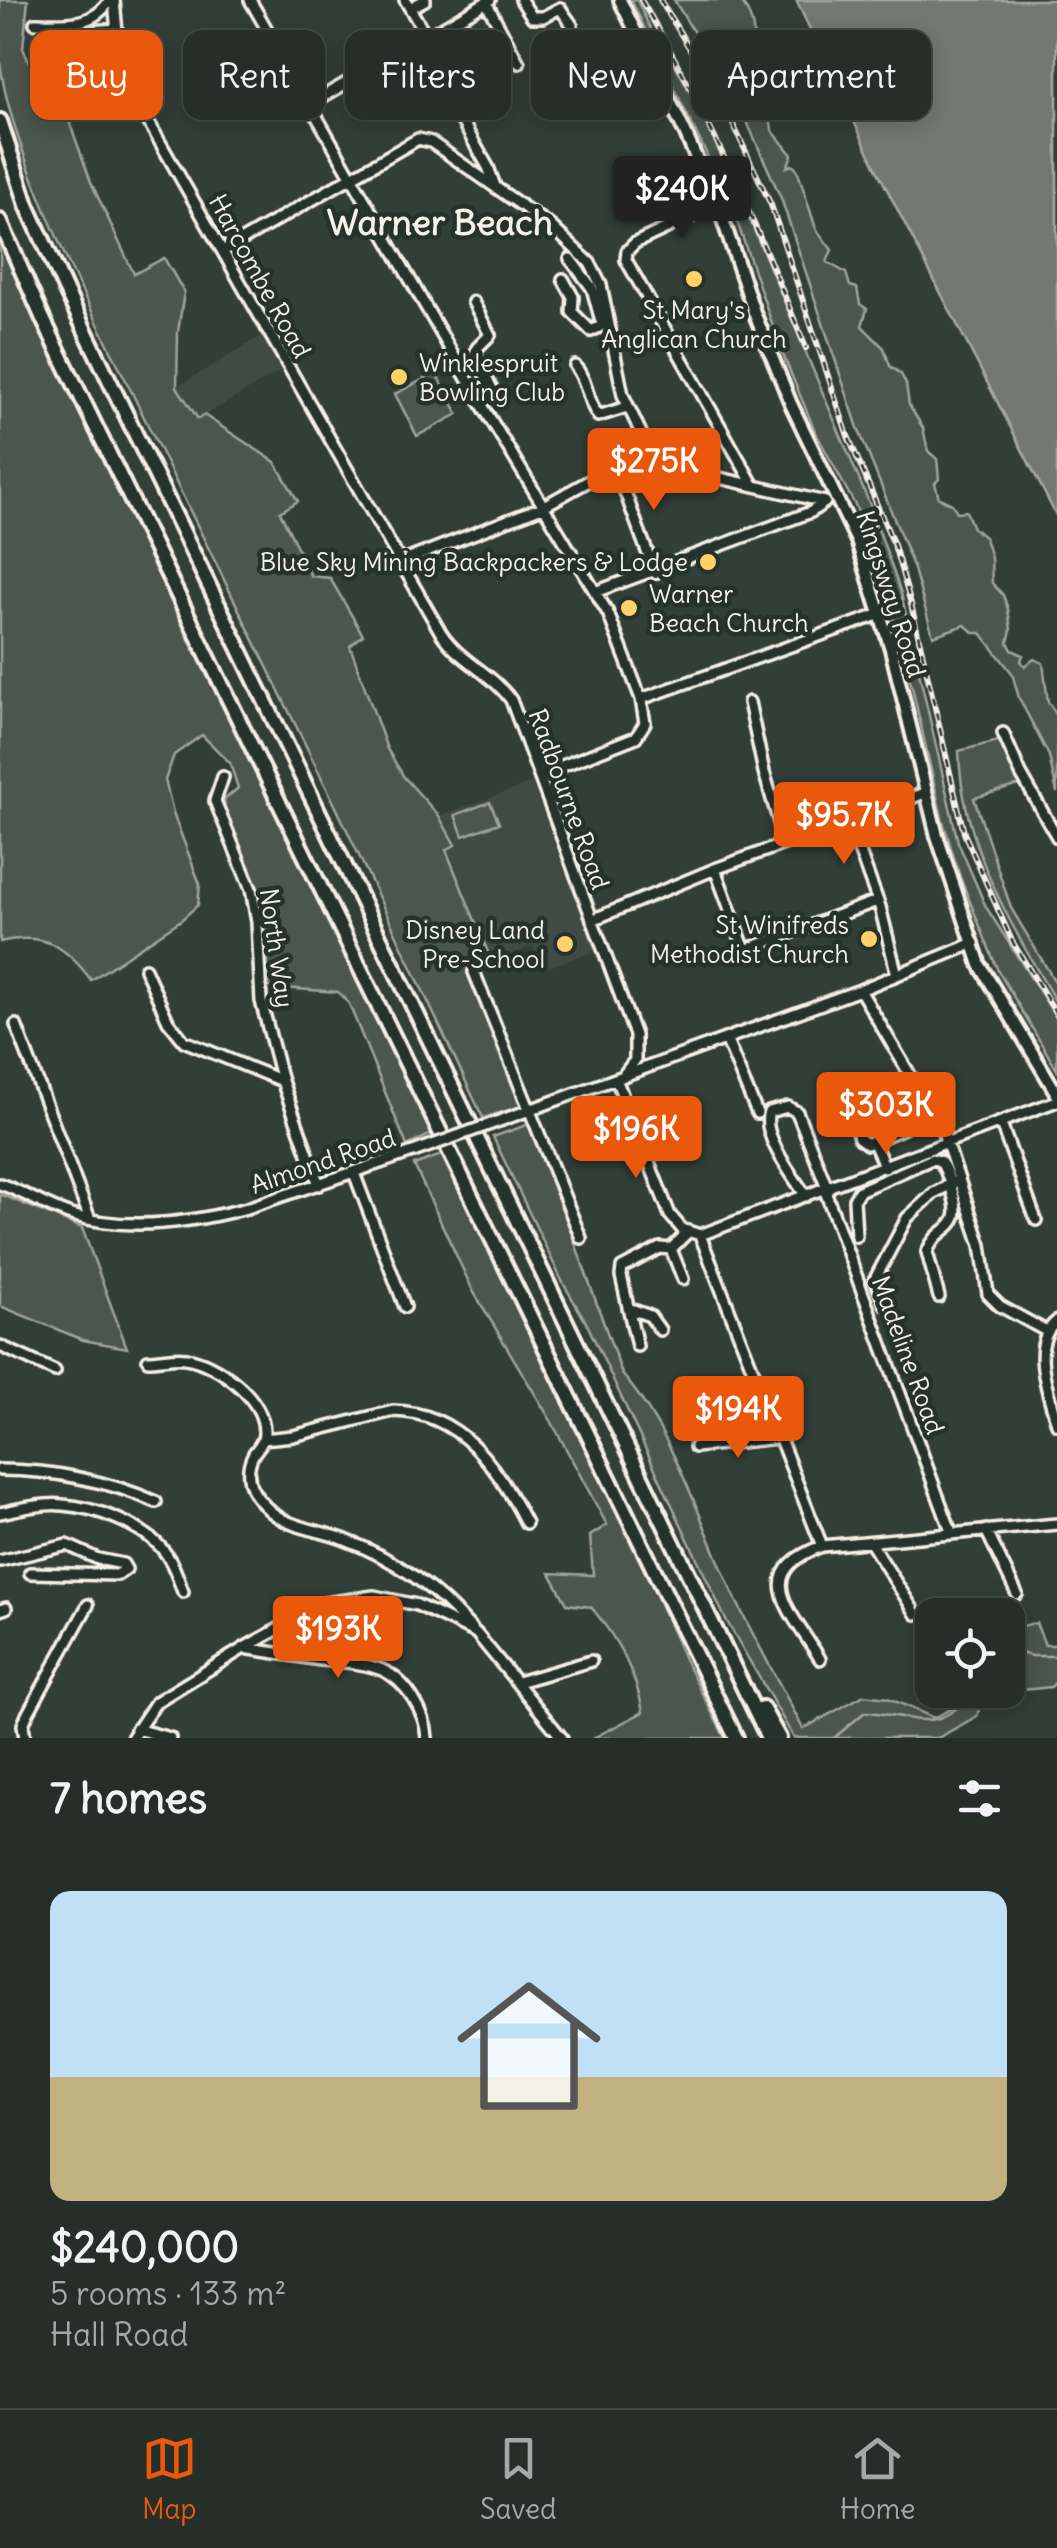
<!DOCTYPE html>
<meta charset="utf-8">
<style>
:root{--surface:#262e2a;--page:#323a36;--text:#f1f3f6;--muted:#a4a8a8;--line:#424a47;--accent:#ea580c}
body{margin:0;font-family:Delius,sans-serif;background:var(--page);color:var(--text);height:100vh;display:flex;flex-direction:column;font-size:38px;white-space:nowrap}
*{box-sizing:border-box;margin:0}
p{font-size:32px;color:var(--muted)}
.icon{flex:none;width:55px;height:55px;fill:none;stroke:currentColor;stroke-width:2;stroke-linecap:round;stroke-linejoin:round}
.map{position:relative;height:1738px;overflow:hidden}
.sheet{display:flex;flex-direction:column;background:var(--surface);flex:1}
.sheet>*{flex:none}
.top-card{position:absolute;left:30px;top:30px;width:998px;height:90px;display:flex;gap:20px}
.tools{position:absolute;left:915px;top:1598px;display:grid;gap:20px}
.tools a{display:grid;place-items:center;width:110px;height:110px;border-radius:20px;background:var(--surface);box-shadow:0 5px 25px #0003,0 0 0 2px var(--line);font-size:50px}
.price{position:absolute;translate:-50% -85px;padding:0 22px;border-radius:10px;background:var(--accent);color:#fff;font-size:32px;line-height:65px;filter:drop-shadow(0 2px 5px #0008)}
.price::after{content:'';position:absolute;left:50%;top:60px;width:30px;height:22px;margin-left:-15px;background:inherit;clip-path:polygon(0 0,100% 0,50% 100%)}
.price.current{background:#222;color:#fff}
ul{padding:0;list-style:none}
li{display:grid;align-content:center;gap:20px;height:530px;padding:0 50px}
li span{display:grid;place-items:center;height:310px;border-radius:20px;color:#555}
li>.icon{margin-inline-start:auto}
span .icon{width:180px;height:180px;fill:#fffc;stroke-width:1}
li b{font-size:42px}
h2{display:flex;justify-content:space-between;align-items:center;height:120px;padding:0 50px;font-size:42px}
.pill{padding:0 35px;border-radius:20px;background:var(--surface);box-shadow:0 5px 25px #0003,0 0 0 2px var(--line);font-size:35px;line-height:90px}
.pill.current{background:var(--accent);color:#fff}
.tabs{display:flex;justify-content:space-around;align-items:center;height:140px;border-top:2px solid var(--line);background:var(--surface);font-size:28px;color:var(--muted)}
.tabs a{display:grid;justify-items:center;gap:5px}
.tabs .current{color:var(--accent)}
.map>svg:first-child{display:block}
.built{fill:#404b44}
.green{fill:#4c564f;stroke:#a0a49c;stroke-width:2.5}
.water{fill:#727972;stroke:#a6a9a1;stroke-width:2.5}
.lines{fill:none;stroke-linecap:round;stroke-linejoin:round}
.stream{stroke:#a6a9a1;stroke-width:2.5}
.minor-casing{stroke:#f4f1e8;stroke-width:16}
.major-casing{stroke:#f4f1e8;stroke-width:18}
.highway-casing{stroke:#f4f1e8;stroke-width:20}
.minor{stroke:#26332d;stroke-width:9}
.major{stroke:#26332d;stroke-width:10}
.highway{stroke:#26332d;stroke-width:12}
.rail-casing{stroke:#f4f1e8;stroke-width:6}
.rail{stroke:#26332d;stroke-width:2.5;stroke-dasharray:8;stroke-linecap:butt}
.minor-bridge-casing{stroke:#f4f1e8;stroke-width:16;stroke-linecap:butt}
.minor-bridge{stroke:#26332d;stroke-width:9}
.poi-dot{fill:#ffd166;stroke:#26332d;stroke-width:4}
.labels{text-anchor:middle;stroke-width:9;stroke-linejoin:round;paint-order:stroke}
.street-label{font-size:25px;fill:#f4f1e8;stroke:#26332d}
.poi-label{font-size:25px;fill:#f4f1e8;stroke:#26332d;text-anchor:end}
.district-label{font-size:35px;font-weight:bold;fill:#f4f1e8;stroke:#26332d}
</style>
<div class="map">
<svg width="1057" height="1738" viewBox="0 0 1057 1738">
<rect width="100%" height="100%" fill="#323e38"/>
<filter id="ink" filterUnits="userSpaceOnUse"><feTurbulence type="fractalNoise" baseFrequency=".01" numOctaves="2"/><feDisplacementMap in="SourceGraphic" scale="20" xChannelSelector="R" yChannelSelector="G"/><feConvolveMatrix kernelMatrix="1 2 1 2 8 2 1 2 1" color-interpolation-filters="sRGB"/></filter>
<g filter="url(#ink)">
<!-- built -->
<path class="built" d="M266,333L286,368L198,419L177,387Z
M532,783L595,951L543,969L533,946L470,970L439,816Z"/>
<!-- green -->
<path class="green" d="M0,0H28L23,48L34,73L58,90L91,182L134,274L164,258L184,292L178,332L177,387L198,419L204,415L275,462L298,501L280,512L311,576L330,578L363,635L350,646L387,749L404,777L439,816L455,845L446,850L492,962L471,971L522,1106L483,1118L337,809L70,267C45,211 7,123 0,62C0,42 0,20 0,0Z
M631,0H637L651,30L671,54L717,142L870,505L901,593L958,842L986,907L1057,1019V1070L998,971L960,877L942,818L913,691L880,571L856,507L815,431L781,350L731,204Z
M674,0H740C759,24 758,53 738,76L740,81C751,97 772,111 772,130L792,155L787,167L792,165L797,169L816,229L832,250L827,262L846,273L850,286L857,288L860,304L867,309L862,326L884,348L890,366L901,374L906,384L909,405L923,428L928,451L937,459L939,479L935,483L939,498L952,504L957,512L966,511L973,528L985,538L991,558L992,583L1003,595L1008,609L1011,630L1008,642L1012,650L1023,655L1021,661L1025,666L1034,659L1043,663L1048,702L1055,712L1057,726V793L1049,756L1019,698L1012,673L981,633H974L965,625L933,636L913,566L858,428L781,198L743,113Z
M0,234L195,652L321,899L434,1133L407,1146L349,1004L338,992L269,987C266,962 269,934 264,909C256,871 227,839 224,800L238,788L230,763L202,735L174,755L165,780L174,816L200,884L198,905L181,920L91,980C65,945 44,932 0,942Z
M436,373L458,414L417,436L395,394Z
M1002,740L1020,785L974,798L1011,908L1057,985V1004C1012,927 961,843 959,751Z
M490,802L499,823L463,836L455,815Z
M532,1123L622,1374C674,1435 697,1513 729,1585C751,1634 779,1681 803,1729L864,1695L888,1698L934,1718L954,1707L961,1690H988L977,1716L938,1738H794L725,1618L586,1322L563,1283L493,1137Z
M444,1154L631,1536L684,1659L725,1738H593L643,1712C636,1672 617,1638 591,1607L567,1604L550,1573L593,1575L590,1536L607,1525L550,1419L473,1291L414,1165Z
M0,1194L82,1228L127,1348L83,1340L0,1306Z
M1036,1623L1045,1645H1057V1681L1051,1687L1022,1690L1008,1674V1629Z"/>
<!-- water -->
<path class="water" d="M796,0H1057V517L879,174Z"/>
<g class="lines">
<!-- stream -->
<path class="stream" d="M1008,1650L1032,1656H1057
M834,1738L865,1712C917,1715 936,1738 974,1690"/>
<!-- minor casing -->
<g class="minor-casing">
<path id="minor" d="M114,0L120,64L125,81L441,633C459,661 492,673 511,700L635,1035V1060L622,1077
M250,0L482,405L608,613L641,699L645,723L636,737L539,775
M405,0L427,37
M521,0L532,17H543L560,8L572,25
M486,2L519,63
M410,8L425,0
M35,23C64,23 92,28 110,0
M42,38L51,34L117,29
M310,104L490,0
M456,111L488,167L495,186
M716,205L635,243L627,251L626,260L754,486
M223,251L418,139L431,142L552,227L590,263L601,285L623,395L648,448
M570,259L592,288L602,325
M563,279L573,297L572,312L591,331L608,323
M473,302L490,335L477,348L475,354L492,389L476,395
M575,366C588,381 586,399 598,416L627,407
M616,468L655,573
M401,562L542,507L648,448L711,476L825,502
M595,592L811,512L825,502
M641,699L881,614
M749,702L764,772L785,843
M1003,733L1021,774L1057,837
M223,777L215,801L251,889L257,922L261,1001L282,1081L319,1185
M848,820L880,907L897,975
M715,869L745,950L877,901
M592,920L715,869L925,793
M145,969L168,1021L184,1041L282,1081
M474,972L581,1238
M860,990L942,1129L981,1245L988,1294L1000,1306L1046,1331
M16,1025L90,1219
M726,1039L757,1113
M616,1079L670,1215L682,1229L700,1235
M850,1108L859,1138L867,1144L904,1128
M502,1120L860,990L974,943
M1001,1124L1036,1220
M874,1143L885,1168
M354,1173L405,1307
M0,1184C24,1192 46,1207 71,1215C128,1232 191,1223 247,1208L416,1151
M825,1191L952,1534
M806,1196C794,1178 760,1134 769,1112L788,1107L797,1112L828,1190
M700,1235L1057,1101
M700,1235L822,1546
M856,1236L854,1199L859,1191L932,1159L940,1161C947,1170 949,1180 952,1191C966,1234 939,1221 927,1252L939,1297
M671,1249L683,1279
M885,1304L875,1279L907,1218L934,1193L955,1182
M628,1308L650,1316L660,1330
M1057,1321C1028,1344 1049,1394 1057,1424
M0,1346L55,1371
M637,1346L621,1276L622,1268L660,1248L671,1249L688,1232
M148,1360C160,1360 174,1356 186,1358C217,1363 265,1398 264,1433C264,1442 259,1446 254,1453C243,1473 250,1492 266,1507C286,1528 317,1529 343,1539C396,1559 435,1588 473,1630
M263,1439L293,1436L393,1411C461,1412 498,1468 526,1523
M695,1447L777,1438
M0,1470C52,1470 109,1481 156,1502
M0,1513C19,1509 43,1503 63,1505C94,1507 143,1525 163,1550C173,1562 178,1578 183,1592
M986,1530L1017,1594
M871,1543L916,1614
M0,1561L67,1545L98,1559L123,1564L126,1569L117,1575L30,1573
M0,1610L6,1608
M244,1648C269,1652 295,1656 321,1660C340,1662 363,1662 382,1670C406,1680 426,1713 427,1738
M820,1659C792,1612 748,1573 822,1546L1057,1524
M518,1682L591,1661
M136,1729L170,1738
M25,1738L23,1725L27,1715L88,1605
M132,1738L156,1702L244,1648L325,1603L374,1596L417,1605L476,1633L562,1738"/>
</g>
<!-- major casing -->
<g class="major-casing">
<path id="major" d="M620,0L684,130L723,220L754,312L791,404L857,541L891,649L937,836L980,965L1057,1094"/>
</g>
<!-- highway casing -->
<g class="highway-casing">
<path id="highway" d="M0,121L27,205L66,291L768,1738
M0,221L43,319L736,1738
M762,1708L779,1738"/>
</g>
<!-- minor -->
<use href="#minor" class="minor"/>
<!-- major -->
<use href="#major" class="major"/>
<!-- highway -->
<use href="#highway" class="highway"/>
<!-- rail casing -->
<g class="rail-casing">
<path id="rail" d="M641,0C708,111 757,228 806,348
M660,0L724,105L771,205L848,436L894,545L911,604L964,833L1012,941L1057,1015"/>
</g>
<!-- rail -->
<use href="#rail" class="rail"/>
<!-- minor-bridge casing -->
<g class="minor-bridge-casing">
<path id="minor-bridge" d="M416,1151L502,1120"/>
</g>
<!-- minor-bridge -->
<use href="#minor-bridge" class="minor-bridge"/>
</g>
</g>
<!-- markers -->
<g class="poi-dot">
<circle cx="694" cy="279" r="10"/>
<circle cx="399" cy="377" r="10"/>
<circle cx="708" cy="562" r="10"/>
<circle cx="629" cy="608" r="10"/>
<circle cx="869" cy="939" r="10"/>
<circle cx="565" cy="944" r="10"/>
</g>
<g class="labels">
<!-- street labels -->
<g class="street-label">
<text transform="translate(260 276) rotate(61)" y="9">Harcombe Road</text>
<text transform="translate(891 594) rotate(72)" y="9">Kingsway Road</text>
<text transform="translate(569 799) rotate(70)" y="9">Radbourne Road</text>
<text transform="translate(277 948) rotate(82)" y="9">North Way</text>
<text transform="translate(323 1161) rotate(-19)" y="9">Almond Road</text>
<text transform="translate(908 1355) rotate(70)" y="9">Madeline Road</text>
</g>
<!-- poi labels -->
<g class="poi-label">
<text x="694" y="319" text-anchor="middle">St Mary's<tspan x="694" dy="29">Anglican Church</tspan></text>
<text x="419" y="372" text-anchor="start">Winklespruit<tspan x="419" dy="29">Bowling Club</tspan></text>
<text x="688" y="571">Blue Sky Mining Backpackers &amp; Lodge</text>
<text x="649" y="603" text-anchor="start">Warner<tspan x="649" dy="29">Beach Church</tspan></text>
<text x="849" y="934">St Winifreds<tspan x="849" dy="29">Methodist Church</tspan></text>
<text x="545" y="939">Disney Land<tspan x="545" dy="29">Pre-School</tspan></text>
</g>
<!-- district labels -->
<g class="district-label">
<text x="440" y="235">Warner Beach</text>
</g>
</g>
</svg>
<div class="tools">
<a><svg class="icon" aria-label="locate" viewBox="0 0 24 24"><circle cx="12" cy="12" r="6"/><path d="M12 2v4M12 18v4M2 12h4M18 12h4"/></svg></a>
</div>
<b class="price current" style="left:682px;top:241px">$240K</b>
<b class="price" style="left:654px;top:513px">$275K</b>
<b class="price" style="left:844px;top:867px">$95.7K</b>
<b class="price" style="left:886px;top:1157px">$303K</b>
<b class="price" style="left:636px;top:1181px">$196K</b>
<b class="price" style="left:738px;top:1461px">$194K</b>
<b class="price" style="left:338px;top:1681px">$193K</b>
<div class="top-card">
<a class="pill current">Buy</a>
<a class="pill">Rent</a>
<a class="pill">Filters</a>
<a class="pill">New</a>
<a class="pill">Apartment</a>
</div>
</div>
<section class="sheet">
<h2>7 homes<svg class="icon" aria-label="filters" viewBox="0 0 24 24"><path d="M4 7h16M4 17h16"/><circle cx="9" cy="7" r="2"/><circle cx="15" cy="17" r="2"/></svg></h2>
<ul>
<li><span style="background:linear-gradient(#bfe0f5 60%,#c2b280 0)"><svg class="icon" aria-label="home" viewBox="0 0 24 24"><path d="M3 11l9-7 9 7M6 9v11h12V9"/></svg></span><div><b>$240,000</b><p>5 rooms · 133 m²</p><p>Hall Road</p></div></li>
</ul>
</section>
<nav class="tabs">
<a class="current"><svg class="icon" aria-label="map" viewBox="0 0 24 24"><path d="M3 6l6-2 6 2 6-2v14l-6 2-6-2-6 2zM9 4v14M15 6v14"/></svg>Map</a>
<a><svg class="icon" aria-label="saved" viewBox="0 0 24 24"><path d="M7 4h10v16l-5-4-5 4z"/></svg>Saved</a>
<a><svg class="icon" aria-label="home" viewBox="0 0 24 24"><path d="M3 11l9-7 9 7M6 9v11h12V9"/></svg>Home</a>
</nav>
